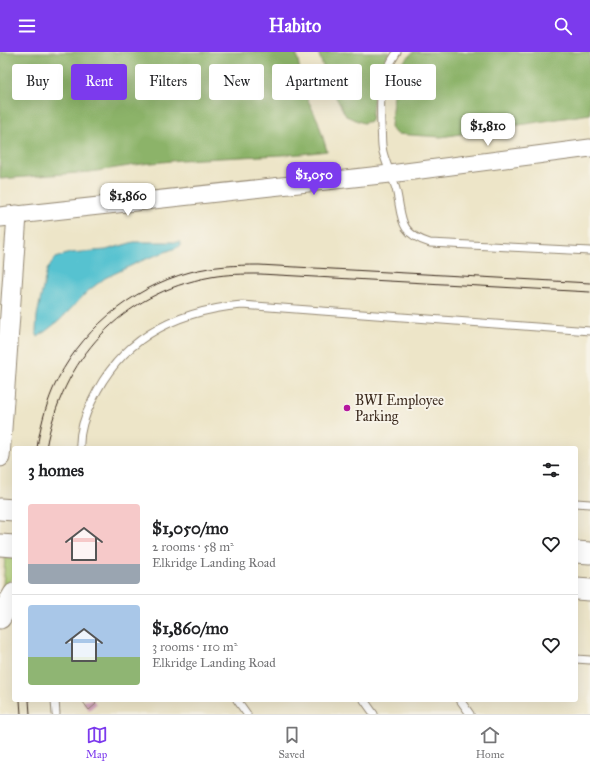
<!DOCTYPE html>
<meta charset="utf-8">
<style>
:root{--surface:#fff;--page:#f6f6f6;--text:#202124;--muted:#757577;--line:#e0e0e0;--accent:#7c3aed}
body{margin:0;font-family:"IM FELL Great Primer",serif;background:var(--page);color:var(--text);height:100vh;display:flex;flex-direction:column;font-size:15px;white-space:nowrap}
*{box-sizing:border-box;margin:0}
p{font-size:13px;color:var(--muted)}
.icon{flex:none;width:22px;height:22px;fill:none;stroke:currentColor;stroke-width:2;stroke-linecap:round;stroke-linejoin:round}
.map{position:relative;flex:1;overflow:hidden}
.side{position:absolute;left:12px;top:394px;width:566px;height:256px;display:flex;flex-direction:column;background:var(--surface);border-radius:4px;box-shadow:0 4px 16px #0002}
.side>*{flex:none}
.hud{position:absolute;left:12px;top:12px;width:566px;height:36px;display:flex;gap:8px}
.price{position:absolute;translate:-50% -34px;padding:0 9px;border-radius:8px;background:#fff;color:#222;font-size:13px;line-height:26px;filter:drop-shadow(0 1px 2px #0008)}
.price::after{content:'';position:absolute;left:50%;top:24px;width:12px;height:9px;margin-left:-6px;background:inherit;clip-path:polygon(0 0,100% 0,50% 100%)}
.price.current{background:var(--accent);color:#fff}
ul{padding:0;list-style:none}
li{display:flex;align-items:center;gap:12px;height:100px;padding:0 16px}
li+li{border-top:1px solid var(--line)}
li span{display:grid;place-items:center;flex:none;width:112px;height:80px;border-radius:4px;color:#555}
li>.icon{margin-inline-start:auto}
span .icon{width:48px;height:48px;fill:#fffc;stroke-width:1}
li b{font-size:17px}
h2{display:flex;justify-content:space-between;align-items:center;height:48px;padding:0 16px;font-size:17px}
.pill{padding:0 14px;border-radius:4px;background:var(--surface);box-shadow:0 4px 16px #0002;font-size:14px;line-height:36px}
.pill.current{background:var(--accent);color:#fff}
header{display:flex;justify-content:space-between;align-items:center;height:52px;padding:0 16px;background:var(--accent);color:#fff;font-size:18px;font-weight:800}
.tab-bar{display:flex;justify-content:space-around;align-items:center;height:56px;border-top:1px solid var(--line);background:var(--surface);font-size:11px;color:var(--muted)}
.tab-bar a{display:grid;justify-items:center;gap:2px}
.tab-bar .current{color:var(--accent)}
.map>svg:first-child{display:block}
.green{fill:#b0d179;stroke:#767e4c}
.forest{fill:#8cb369;stroke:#646e44}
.water{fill:#56c2d0;stroke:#487677}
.building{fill:#ce93b5}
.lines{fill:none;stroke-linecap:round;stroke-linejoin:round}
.service-casing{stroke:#948873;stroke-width:9}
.tertiary-casing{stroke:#948873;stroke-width:19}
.secondary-casing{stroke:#948873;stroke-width:21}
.primary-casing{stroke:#948873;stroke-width:23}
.service{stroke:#fff;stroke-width:7}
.tertiary{stroke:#fff;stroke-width:17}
.secondary{stroke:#fff;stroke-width:19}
.primary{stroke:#fff;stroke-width:21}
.tram{stroke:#3b2a1e;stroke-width:1}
.poi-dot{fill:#b5179e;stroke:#f7f3e8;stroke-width:1.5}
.labels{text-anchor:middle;stroke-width:4;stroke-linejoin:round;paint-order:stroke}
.poi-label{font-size:14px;fill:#3b2a1e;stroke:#f7f3e8;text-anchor:start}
</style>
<header><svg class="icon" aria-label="menu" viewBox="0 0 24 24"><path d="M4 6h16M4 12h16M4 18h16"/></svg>Habito<svg class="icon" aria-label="search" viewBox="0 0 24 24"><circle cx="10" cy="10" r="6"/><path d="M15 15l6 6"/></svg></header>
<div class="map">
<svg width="590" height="662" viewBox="0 0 590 662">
<rect width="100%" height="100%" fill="#f7f3e8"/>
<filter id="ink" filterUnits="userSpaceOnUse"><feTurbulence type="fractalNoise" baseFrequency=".025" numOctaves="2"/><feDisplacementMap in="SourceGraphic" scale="8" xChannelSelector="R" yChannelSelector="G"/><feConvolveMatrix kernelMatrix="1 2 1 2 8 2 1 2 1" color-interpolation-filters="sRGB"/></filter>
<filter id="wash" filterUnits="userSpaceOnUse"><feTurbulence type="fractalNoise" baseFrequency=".012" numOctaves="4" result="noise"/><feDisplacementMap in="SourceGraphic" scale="16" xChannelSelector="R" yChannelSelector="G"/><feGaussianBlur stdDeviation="0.9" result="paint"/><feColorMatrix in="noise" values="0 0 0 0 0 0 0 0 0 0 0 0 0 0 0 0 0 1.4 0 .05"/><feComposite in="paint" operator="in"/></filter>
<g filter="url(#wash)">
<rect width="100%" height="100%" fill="#ede5c8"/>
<!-- green -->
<path class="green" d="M5,506H14V524L3,537Z"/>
<!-- forest -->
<path class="forest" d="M0,0H296L306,44L318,69L327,99L301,102L181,108L142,112L90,120L0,127Z
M318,0H390L387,4L375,33L371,69L363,71L346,64L329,32Z
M413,0H590V62L441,85L396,82L391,76L392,58L395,36L403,10Z"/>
<!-- water -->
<path class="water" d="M134,190H180L181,194L141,209L105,226L88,239L60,268L38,285L36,280L37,264L42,240L47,218L55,206L70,201L106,198Z"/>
<g id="blocks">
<!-- building -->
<path class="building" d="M85,648H93L96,652L89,658L83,650Z"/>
</g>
</g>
<g filter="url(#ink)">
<use href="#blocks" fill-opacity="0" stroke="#948873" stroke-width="1"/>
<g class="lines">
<!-- service casing -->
<g class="service-casing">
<path id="service" d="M397,0C379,27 380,44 381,75C382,83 381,92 383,100C386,112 392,124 396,137C403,165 397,181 430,191L590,199
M80,396C79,380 85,363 92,349C121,286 175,259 242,253L590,279
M576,451L590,452
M576,607L590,608
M55,648L56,662
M237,648L247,662
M364,648L374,662
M460,648L470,662"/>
</g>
<!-- tertiary casing -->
<g class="tertiary-casing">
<path id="tertiary" d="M17,163L390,122L590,96"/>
</g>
<!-- secondary casing -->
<g class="secondary-casing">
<path id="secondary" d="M0,165L17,163L0,405"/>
</g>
<!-- primary casing -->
<g class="primary-casing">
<path id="primary" d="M0,457L14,458
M0,493L14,494
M576,500L590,501
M576,537L590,538
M0,566L14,542"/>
</g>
<!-- service -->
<use href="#service" class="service"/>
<!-- tertiary -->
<use href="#tertiary" class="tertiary"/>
<!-- secondary -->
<use href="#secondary" class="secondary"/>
<!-- primary -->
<use href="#primary" class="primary"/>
<!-- tram -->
<path class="tram" d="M37,396C40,376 45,356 53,337C78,281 130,236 190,220C213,214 236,213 259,213L590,231
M46,396C62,307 121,241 211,225C227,222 244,222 260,222L590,240
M20,648L21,662
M29,648L30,662"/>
</g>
</g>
<!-- markers -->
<circle class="poi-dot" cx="347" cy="356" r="4"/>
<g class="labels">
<!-- poi labels -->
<g class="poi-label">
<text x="355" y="353">BWI Employee<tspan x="355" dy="16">Parking</tspan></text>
</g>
</g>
</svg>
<b class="price" style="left:488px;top:95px">$1,810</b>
<b class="price current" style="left:314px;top:144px">$1,050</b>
<b class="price" style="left:128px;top:165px">$1,860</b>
<div class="hud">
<a class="pill">Buy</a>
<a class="pill current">Rent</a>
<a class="pill">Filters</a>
<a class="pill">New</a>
<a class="pill">Apartment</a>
<a class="pill">House</a>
</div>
<section class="side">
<h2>3 homes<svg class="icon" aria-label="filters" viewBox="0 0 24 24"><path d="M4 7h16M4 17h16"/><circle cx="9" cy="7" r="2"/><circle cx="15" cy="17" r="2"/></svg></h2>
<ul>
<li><span style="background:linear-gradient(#f6c9c9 75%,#9aa5b1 0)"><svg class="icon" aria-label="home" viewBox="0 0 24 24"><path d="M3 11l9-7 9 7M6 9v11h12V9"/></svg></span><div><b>$1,050/mo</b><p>2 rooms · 58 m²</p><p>Elkridge Landing Road</p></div><svg class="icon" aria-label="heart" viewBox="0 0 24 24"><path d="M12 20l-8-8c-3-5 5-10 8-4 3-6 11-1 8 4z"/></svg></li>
<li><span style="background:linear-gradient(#a9c7e8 65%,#8fb573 0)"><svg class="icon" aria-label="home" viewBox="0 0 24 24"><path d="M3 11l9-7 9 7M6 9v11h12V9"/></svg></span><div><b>$1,860/mo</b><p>3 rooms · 110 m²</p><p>Elkridge Landing Road</p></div><svg class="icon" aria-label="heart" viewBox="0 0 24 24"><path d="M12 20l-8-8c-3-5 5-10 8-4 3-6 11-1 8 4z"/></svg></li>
</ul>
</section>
</div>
<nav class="tab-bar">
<a class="current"><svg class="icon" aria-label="map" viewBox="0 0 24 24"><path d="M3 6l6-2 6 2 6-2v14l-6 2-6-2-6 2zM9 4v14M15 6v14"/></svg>Map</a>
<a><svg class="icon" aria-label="saved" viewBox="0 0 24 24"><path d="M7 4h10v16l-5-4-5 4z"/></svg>Saved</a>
<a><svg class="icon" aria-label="home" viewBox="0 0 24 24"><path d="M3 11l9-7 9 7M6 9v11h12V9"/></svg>Home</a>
</nav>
